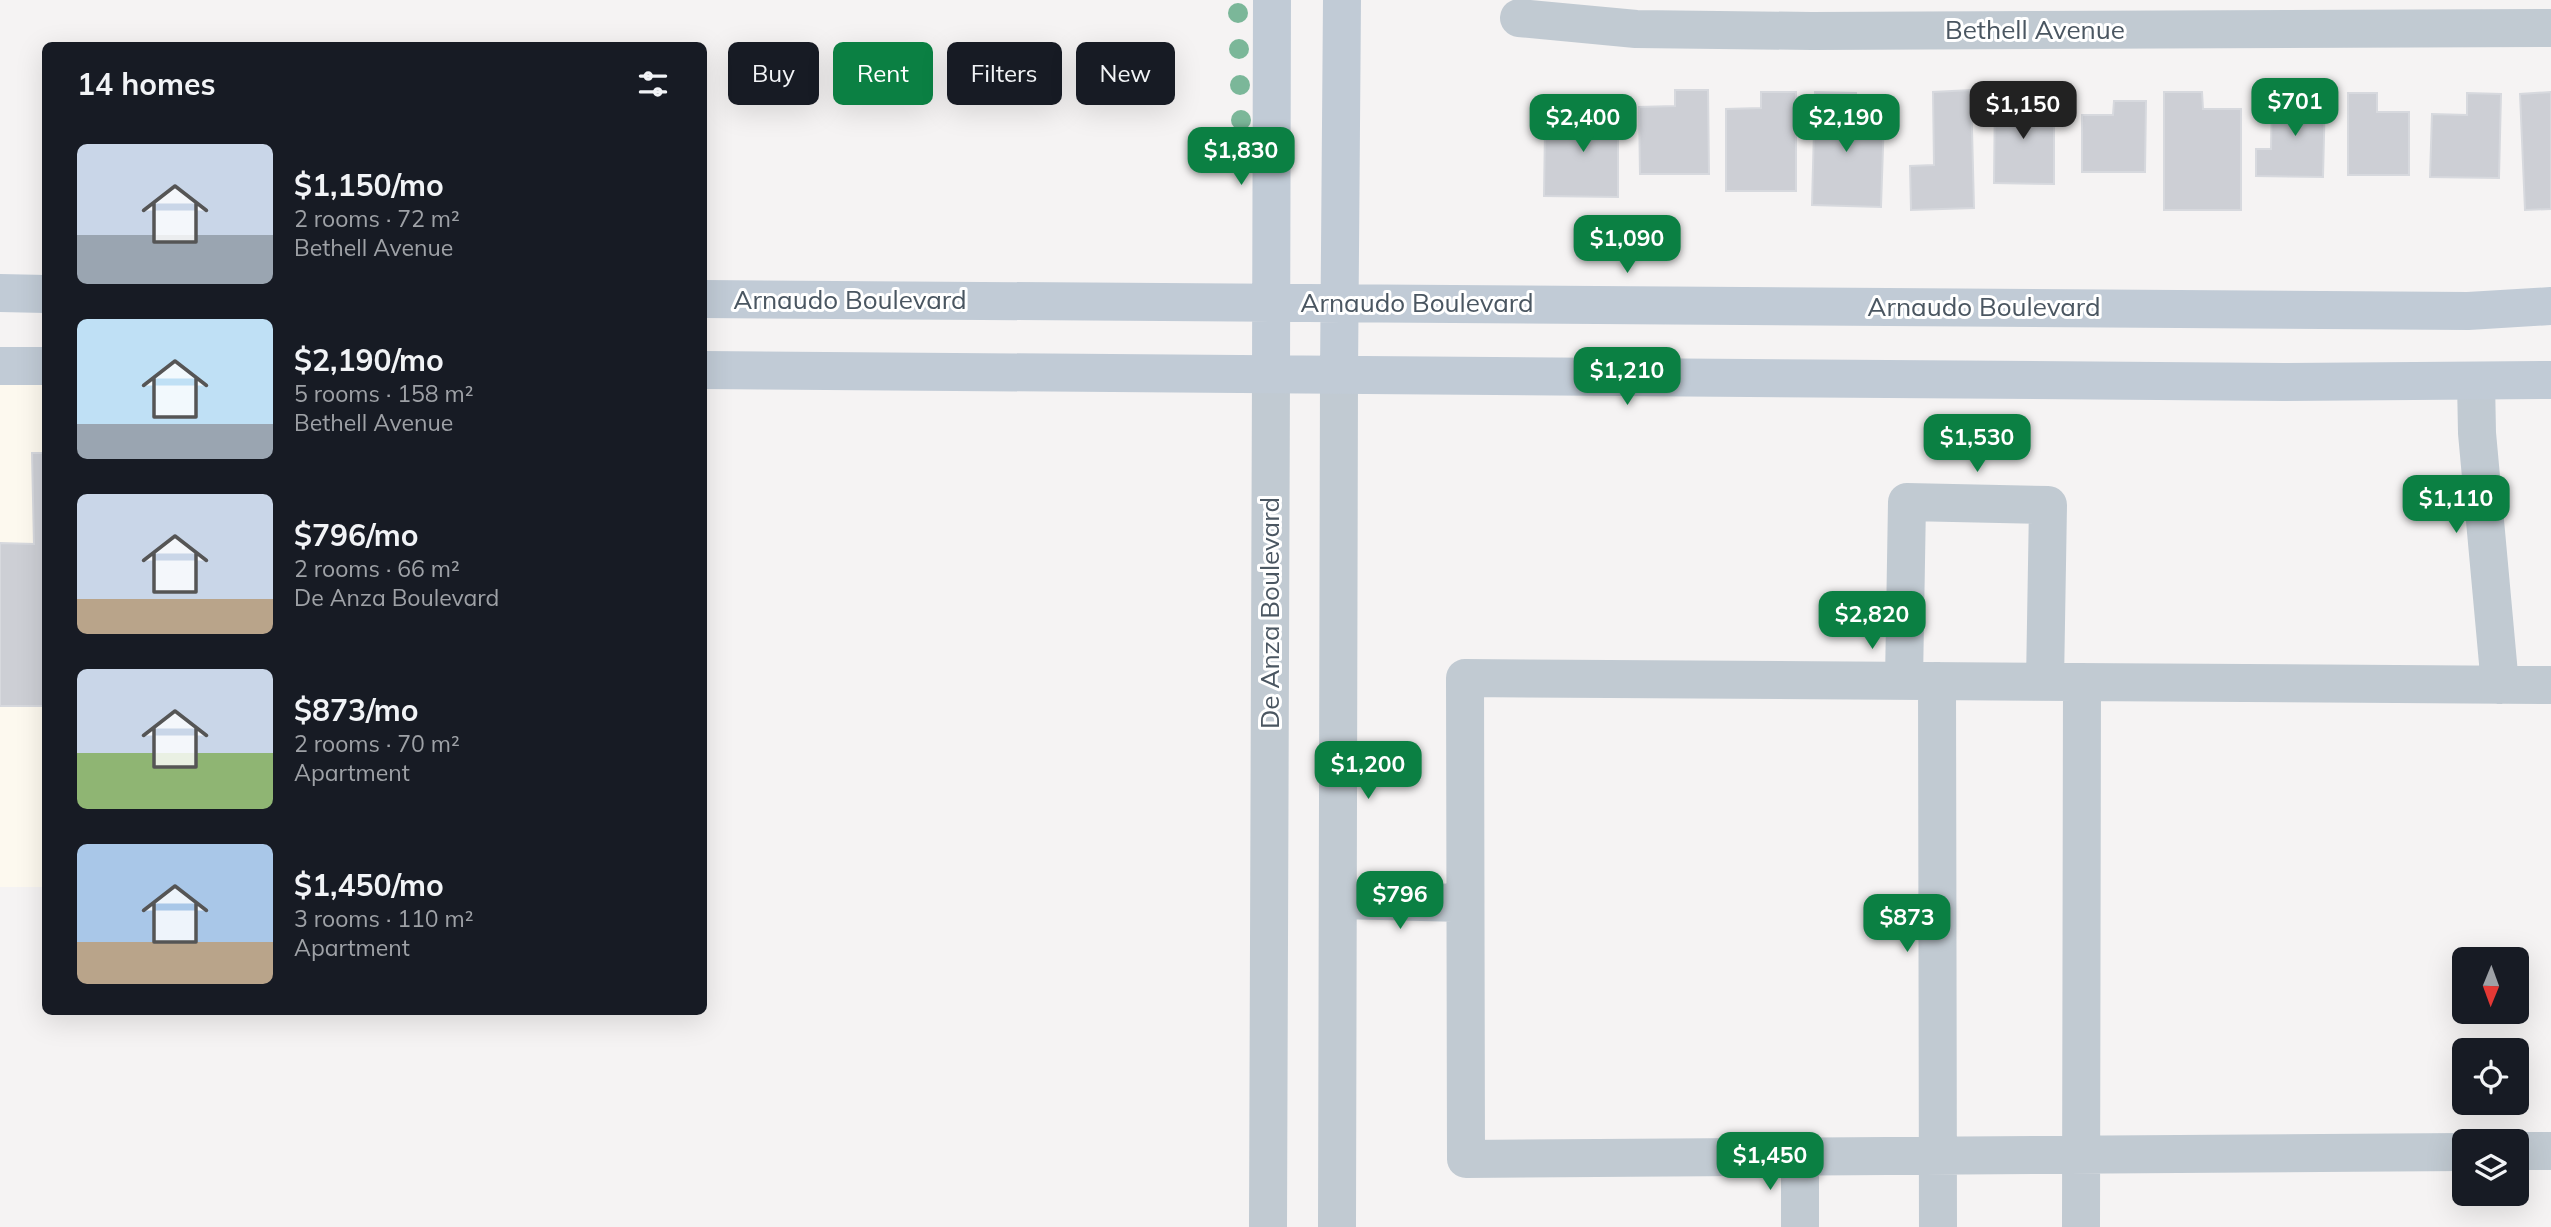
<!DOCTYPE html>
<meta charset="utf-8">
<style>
:root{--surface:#171b24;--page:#242831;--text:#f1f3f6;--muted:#9ea1a6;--accent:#0b8043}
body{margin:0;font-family:Mulish,sans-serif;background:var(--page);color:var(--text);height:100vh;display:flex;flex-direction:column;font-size:26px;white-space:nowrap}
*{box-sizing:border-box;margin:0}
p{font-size:23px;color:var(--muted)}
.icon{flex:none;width:38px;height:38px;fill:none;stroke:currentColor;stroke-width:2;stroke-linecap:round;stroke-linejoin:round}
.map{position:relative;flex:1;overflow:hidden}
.side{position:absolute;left:42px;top:42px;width:665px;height:973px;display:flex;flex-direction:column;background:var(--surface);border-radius:10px;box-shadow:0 7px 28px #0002}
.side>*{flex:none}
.top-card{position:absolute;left:728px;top:42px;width:665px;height:63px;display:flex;gap:14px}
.needle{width:46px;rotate:181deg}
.buttons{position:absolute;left:2452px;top:947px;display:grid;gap:14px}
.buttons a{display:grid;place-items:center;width:77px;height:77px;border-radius:10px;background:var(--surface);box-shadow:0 7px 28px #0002;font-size:35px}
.price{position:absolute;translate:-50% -60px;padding:0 16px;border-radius:14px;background:var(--accent);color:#fff;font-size:23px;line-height:46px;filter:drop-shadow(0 2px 4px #0008)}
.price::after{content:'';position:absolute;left:50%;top:42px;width:21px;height:16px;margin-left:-10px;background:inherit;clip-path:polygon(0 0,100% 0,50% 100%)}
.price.active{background:#222;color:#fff}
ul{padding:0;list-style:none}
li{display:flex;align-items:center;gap:21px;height:175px;padding:0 35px}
li span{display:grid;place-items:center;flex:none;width:196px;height:140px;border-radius:10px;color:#555}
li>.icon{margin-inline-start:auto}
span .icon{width:84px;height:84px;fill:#fffc;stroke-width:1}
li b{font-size:30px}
h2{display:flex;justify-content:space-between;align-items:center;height:84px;padding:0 35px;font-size:30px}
.chip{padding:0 24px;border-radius:10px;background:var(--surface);box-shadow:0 7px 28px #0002;font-size:24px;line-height:63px}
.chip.active{background:var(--accent);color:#fff}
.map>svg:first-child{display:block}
.commercial{fill:#fdf9ef}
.building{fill:#cdcfd5;stroke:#d7d9de;stroke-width:2}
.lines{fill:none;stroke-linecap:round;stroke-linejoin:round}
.street{stroke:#c1cad2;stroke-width:38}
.secondary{stroke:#c1cbd6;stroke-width:38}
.tree{fill:#7bb799}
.labels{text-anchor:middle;stroke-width:6;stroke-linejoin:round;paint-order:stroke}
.street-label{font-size:26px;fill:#4a5661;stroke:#fff}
</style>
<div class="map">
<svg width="2551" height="1227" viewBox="0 0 2551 1227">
<rect width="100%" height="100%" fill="#f5f3f3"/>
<!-- commercial -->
<path class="commercial" d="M0,380H45V887H0Z"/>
<!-- building -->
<path class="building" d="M1675,90H1708L1709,174H1640L1639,107L1675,106Z
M1971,90L1974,208L1911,210L1910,166L1934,165L1933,92Z
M1761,92H1796V191H1726V109L1761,108Z
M1815,92L1856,93V117L1884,118L1881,207L1812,205Z
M1995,92H2031V112H2054V184L1994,183Z
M2164,92H2202L2203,109H2241V210H2164Z
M2551,92V209L2525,210L2520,94Z
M2348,93H2377V112H2409V175H2348Z
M2467,93L2501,94L2499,178L2430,177L2432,114L2467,115Z
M2272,94L2325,95L2323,177L2256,176V149H2271Z
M2114,101H2146L2145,172H2082V115H2113Z
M1565,106L1618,107V197L1544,196L1545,128H1566Z
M32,453H46V706H0V543L34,544Z"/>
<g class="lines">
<!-- street -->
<path class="street" d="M1519,18L1636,29L1812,31L2551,28
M2476,381L2477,433L2500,685
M1904,681L1907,502L2048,505L2045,682
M1937,681L1938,1227
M1338,900L1463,903
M2516,1151H2551
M2464,1152L1466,1159L1465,678L2551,685
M1800,1156V1227
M1268,1227L1271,374
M1337,1227L1339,375
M2081,1227L2082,682"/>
<!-- secondary -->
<path class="secondary" d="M0,293L46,294
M704,299L2468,311L2551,306
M0,366H46
M704,370L2284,382L2551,380
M1271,374L1272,0
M1339,375L1342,0"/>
</g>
<!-- trees -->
<g class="tree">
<circle cx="1238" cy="13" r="10"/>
<circle cx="1239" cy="49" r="10"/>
<circle cx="1240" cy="85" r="10"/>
<circle cx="1241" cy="120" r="10"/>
</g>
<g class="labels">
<!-- street labels -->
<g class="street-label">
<text x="2035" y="39">Bethell Avenue</text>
<text x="850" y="309">Arnaudo Boulevard</text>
<text x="1417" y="312">Arnaudo Boulevard</text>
<text x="1984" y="316">Arnaudo Boulevard</text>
<text transform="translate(1270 613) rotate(-90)" y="9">De Anza Boulevard</text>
</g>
</g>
</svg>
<div class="buttons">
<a><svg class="needle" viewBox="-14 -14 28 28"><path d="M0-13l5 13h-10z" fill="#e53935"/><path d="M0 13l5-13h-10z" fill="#9ea1a6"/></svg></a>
<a><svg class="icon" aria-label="locate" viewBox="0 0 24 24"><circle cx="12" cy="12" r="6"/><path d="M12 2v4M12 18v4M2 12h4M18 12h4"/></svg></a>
<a><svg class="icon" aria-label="layers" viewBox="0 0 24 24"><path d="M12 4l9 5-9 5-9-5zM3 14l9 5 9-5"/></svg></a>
</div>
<b class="price" style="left:2295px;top:138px">$701</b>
<b class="price active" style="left:2023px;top:141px">$1,150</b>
<b class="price" style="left:1583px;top:154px">$2,400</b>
<b class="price" style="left:1846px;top:154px">$2,190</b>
<b class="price" style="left:1241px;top:187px">$1,830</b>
<b class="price" style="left:1627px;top:275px">$1,090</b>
<b class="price" style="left:1627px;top:407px">$1,210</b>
<b class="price" style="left:1977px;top:474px">$1,530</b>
<b class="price" style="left:2456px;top:535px">$1,110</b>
<b class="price" style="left:1872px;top:651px">$2,820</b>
<b class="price" style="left:1368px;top:801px">$1,200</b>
<b class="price" style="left:1400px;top:931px">$796</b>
<b class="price" style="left:1907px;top:954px">$873</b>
<b class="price" style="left:1770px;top:1192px">$1,450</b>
<div class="top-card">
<a class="chip">Buy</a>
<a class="chip active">Rent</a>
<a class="chip">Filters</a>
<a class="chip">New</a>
</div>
<section class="side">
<h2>14 homes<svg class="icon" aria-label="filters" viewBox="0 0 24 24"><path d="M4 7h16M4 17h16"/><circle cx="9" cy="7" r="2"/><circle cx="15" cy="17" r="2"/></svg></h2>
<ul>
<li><span style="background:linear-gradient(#c9d6e8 65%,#9aa5b1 0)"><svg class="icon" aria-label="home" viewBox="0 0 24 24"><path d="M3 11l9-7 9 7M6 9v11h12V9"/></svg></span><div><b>$1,150/mo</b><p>2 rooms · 72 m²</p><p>Bethell Avenue</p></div></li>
<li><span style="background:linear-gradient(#bfe0f5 75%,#9aa5b1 0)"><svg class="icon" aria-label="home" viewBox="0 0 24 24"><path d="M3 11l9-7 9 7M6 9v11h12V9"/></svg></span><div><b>$2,190/mo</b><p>5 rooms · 158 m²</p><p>Bethell Avenue</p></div></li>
<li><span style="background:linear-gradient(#c9d6e8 75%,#b9a48a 0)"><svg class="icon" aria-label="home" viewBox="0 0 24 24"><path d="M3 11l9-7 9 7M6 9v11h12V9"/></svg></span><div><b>$796/mo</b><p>2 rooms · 66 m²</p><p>De Anza Boulevard</p></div></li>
<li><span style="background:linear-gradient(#c9d6e8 60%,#8fb573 0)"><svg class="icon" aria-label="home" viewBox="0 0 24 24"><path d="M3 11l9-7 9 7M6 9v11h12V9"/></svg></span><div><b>$873/mo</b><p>2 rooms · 70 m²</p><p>Apartment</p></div></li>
<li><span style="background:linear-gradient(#a9c7e8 70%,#b9a48a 0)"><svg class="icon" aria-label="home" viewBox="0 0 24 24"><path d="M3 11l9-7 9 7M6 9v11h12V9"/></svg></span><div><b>$1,450/mo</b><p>3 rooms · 110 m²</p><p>Apartment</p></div></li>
</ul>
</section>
</div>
